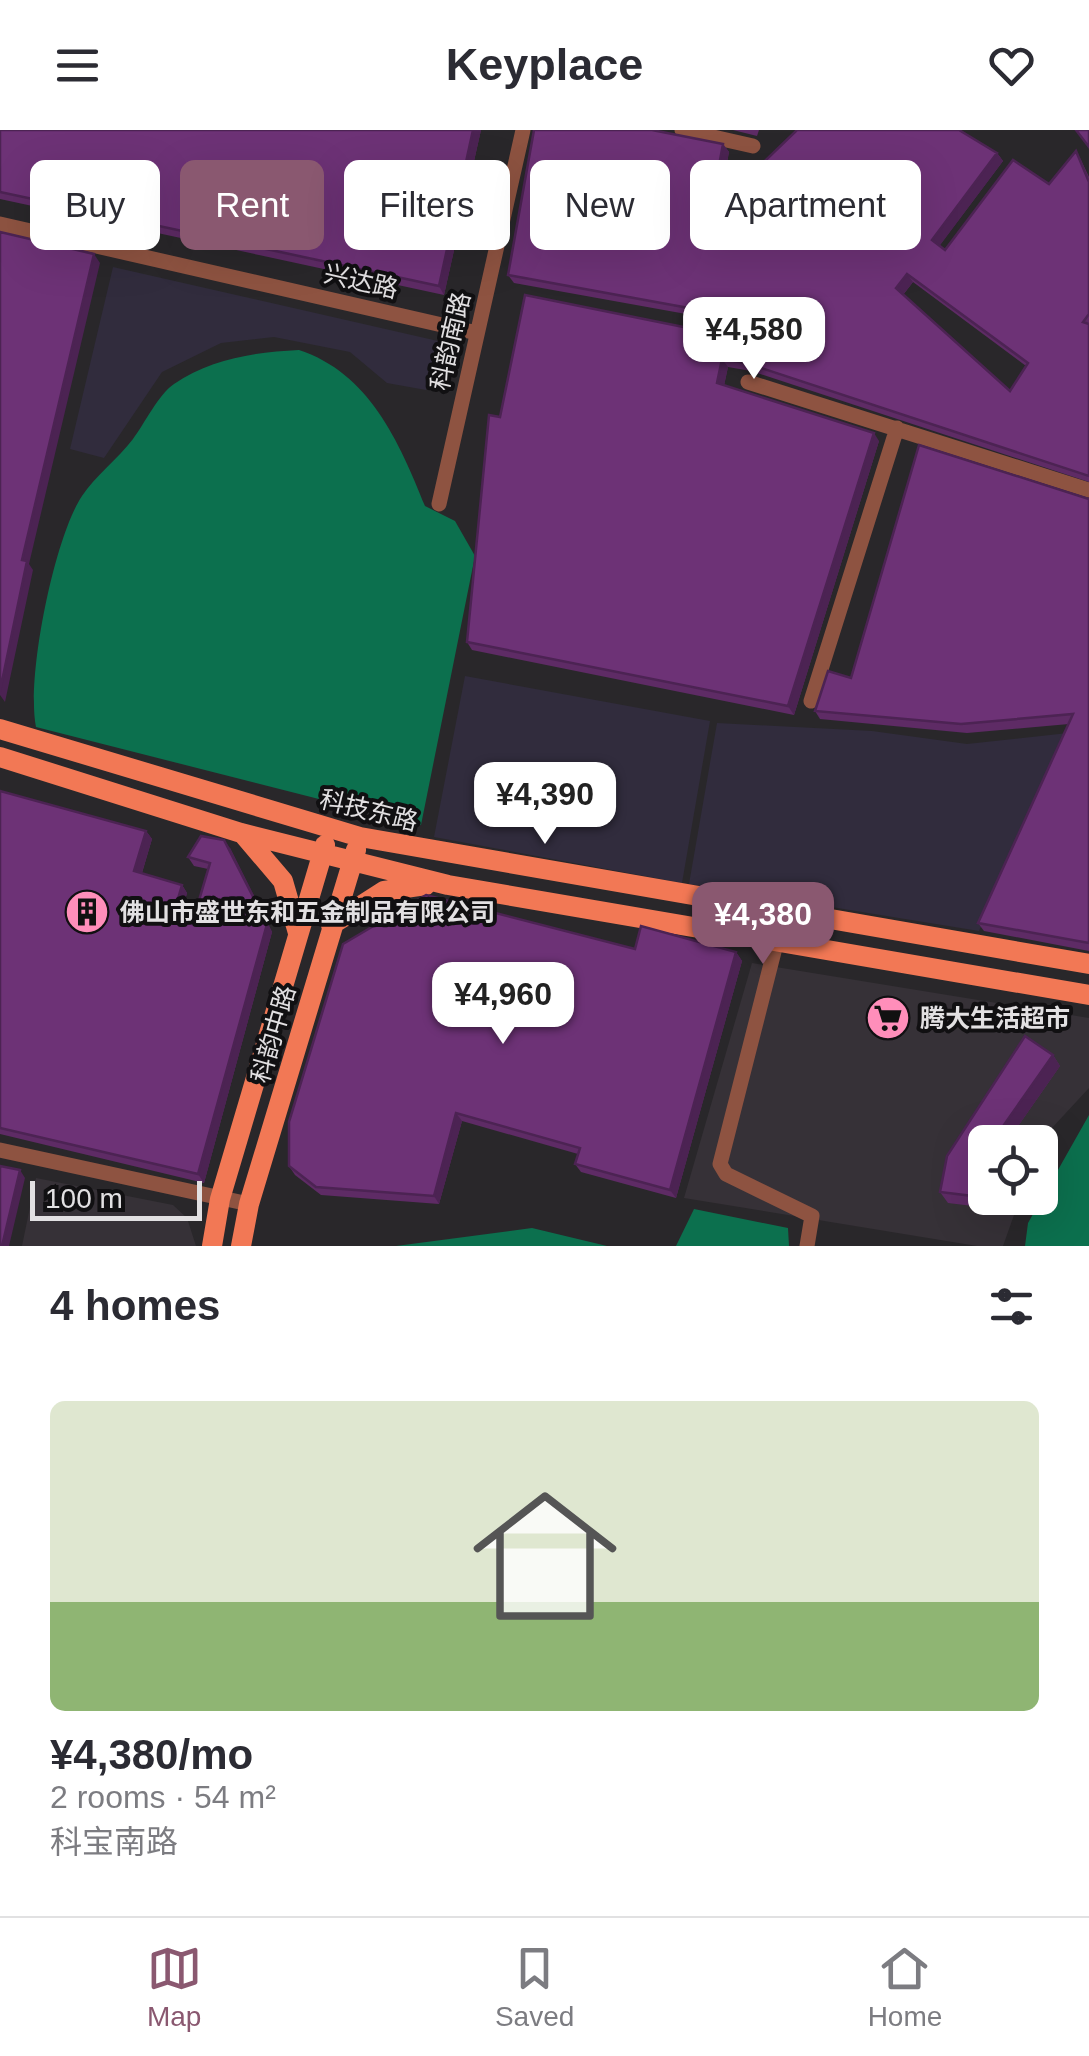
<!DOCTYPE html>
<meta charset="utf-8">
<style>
:root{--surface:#fff;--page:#f7f7f7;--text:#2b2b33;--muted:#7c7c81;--line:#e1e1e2;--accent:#8a5870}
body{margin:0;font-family:Arial,"Noto Sans SC",sans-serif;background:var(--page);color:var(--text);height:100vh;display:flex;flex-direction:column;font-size:38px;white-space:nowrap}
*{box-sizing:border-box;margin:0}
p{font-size:32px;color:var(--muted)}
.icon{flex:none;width:55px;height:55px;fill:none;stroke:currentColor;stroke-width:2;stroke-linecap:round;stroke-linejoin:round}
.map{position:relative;height:1116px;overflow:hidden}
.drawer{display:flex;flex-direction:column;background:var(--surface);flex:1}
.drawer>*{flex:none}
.top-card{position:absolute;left:30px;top:30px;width:1030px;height:90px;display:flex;gap:20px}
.tools{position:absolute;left:968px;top:995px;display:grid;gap:20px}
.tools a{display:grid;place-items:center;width:90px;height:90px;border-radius:15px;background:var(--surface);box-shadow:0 10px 40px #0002;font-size:50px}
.scale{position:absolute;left:30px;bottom:25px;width:172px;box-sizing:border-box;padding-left:10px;border:5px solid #e2e0e2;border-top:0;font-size:28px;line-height:35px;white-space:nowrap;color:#e2e0e2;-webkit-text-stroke:8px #111012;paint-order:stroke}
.price{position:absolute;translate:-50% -85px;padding:0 22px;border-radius:20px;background:#fff;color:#222;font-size:32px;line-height:65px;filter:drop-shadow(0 2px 5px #0008)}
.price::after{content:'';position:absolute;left:50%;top:60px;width:30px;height:22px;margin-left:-15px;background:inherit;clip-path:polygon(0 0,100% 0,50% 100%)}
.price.selected{background:var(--accent);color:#fff}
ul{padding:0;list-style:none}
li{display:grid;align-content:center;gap:20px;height:530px;padding:0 50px}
li span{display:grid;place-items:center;height:310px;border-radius:15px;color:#555}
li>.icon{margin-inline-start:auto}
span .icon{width:180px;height:180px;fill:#fffc;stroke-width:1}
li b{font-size:42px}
h2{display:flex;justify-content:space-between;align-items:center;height:120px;padding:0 50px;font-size:42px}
.chip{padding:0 35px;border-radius:15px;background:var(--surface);box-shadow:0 10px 40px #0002;font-size:35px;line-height:90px}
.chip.selected{background:var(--accent);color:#fff}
header{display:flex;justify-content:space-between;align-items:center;height:130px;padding:0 50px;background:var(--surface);font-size:45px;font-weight:800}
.dock{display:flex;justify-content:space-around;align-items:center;height:140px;border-top:2px solid var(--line);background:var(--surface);font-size:28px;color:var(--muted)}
.dock a{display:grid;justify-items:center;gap:5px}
.dock .selected{color:var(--accent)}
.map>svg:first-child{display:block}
.built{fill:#363137}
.industrial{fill:#312c3d}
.forest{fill:#0c704e}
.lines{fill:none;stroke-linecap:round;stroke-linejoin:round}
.minor{stroke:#8e5341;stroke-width:15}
.major{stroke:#f27855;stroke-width:20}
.wall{fill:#5e2b65;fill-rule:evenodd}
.shaded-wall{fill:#4c2353}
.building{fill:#6d3276;stroke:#4c2353;stroke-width:2.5;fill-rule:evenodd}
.labels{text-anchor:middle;stroke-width:8;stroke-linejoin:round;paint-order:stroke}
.street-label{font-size:25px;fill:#e2e0e2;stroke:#111012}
.poi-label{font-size:25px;font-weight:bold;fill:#e2e0e2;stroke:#111012;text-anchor:start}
</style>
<header><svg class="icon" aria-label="menu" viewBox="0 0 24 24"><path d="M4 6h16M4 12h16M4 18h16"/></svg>Keyplace<svg class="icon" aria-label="heart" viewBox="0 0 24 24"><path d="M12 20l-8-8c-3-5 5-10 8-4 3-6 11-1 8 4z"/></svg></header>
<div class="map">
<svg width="1089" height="1116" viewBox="0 0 1089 1116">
<rect width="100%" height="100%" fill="#29272a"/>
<!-- built -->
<path class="built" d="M752,833L1089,888V958L1039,1012H985V1068H1020L1003,1116H977L684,1068Z
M36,1048L173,1075L187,1088L196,1116H22Z"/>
<!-- industrial -->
<path class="industrial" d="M113,137L438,211L426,260L387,253L350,222L274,207L221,213L162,242L104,328L70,319Z
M465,546L710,591L682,753L434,707Z
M717,593L872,601L967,614L1068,603L979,801L689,754Z"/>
<!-- forest -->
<path class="forest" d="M299,220C369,243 399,311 425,376L455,391L475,426L421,695L36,597C26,548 54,408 82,366C95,346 118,329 133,309C145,293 158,265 174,254C211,229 255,222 299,220Z
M1089,985V1116H1025L1028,1093Z
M694,1079L788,1098L789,1116H676Z
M532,1098L607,1116H396Z"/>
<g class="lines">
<!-- minor -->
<path class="minor" d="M682,0L753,16
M0,94L477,203
M748,252L1089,360
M439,374L523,0
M811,571L897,298
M776,814L720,1034L726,1044L812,1086L807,1116
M0,1020L249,1074"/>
<!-- major -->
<path class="major" d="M0,599L360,707L1089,834
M0,627L241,703L448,755L1089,865
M243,704L283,751L298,803
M331,795L384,761L426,755
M212,1116L220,1069L325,715
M241,1116L249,1074L356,720"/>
</g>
<!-- wall -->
<path class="wall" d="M0,0H481L444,165L0,69Z
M733,0H759L757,6Z
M723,14L729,22L719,75L997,23L1003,31L939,116L945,120L1049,54L1076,21L1081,30L1089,47V352L751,241L728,237L724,255L879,311L794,585L472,520L467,512L500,287L743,209L747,195L514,153L508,145ZM913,152L1026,236L1010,261L903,165Z
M1089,369V821L984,801L978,793L1069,594L967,603L820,589L815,581L851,548Z
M0,661L146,701L152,709L142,743L182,755L187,763L179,791L192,794L208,739L194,736L188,727L230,718L272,802L204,1053L0,1004Z
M635,819L736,822L742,831L676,1068L581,1042L575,1034L578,1024L462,991L439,1074L321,1065L295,1045L289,1036Z
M1025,906L1053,925L1060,936L1007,1012H985V1057L981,1077L948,1073L940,1062L947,1026Z"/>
<!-- shaded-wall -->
<path class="shaded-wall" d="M473,0H481L444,165L439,156Z
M723,14L729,22L715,92L710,84Z
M997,23L1003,31L938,118L932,110Z
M94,124L100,133L29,434L33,440L5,572L0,565V561L22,430Z
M907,144L913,152L902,166L896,158Z
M722,229L728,237L723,261L717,253Z
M874,303L879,311L794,585L788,576Z
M146,701L152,709L140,749L134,741Z
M224,710L230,718L272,802L204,1053L198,1044Z
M182,755L187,763L177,797L172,789Z
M736,822L742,831L676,1068L670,1060Z
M1053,925L1060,936L1007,1012H992Z
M456,983L462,991L439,1074L434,1066Z
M985,1023V1057L981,1077L973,1066L981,1028Z
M20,1040L25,1048L9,1116H2Z"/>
<!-- building -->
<path class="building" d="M0,0H473L439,156L0,62Z
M534,0H652L723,14L710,84L797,0H959L997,23L932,110L945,120L1013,30L1049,54L1076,21L1089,52V184L1083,192L1089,194V346L746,233L722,229L717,253L874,303L788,576L467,512L489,285L500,287L525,165L743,209L749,189L508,145ZM907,144L1028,233L1010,261L896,158Z
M1076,0H1089V17Z
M0,102L94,124L22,430L27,431L0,561Z
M919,315L1089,369V813L978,793L1073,584L961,594L815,581L828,541L851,548Z
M0,661L146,701L134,741L182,755L172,789L192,794L210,733L188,727L201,706L224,710L267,794L198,1044L0,998Z
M426,765L635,819L641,796L736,822L670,1060L575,1034L580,1018L456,983L434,1066L316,1057L289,1036V992L343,814Z
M1025,906L1053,925L992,1012H985V1023L981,1028L973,1066L940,1062L947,1026Z
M0,1036L20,1040L2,1116H0Z"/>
<!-- icons -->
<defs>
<g id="building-disc" transform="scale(2.25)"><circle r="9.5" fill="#ff8eba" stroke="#111012"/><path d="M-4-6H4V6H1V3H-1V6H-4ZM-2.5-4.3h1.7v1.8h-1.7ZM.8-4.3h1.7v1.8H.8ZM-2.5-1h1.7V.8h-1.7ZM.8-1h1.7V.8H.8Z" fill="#111"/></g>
<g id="supermarket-disc" transform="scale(2.25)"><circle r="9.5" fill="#ff8eba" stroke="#111012"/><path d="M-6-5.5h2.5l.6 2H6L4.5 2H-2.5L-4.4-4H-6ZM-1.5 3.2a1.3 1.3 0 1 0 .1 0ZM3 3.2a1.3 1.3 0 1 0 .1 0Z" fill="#111"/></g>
</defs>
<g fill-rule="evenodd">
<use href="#building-disc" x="87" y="782"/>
<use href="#supermarket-disc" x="888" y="888"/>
</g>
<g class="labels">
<!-- street labels -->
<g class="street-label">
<text transform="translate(361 151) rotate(13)" y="9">兴达路</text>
<text transform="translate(450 211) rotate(-77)" y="9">科韵南路</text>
<text transform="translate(369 680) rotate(14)" y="9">科技东路</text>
<text transform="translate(273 904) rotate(-74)" y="9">科韵中路</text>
</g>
<!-- poi labels -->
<g class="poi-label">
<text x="120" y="791">佛山市盛世东和五金制品有限公司</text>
<text x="920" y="897">腾大生活超市</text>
</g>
</g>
</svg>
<div class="tools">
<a><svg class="icon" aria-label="locate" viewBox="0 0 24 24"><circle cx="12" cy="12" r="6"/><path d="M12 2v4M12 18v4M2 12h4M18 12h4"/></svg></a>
</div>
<div class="scale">100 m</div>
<b class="price" style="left:754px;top:252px">¥4,580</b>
<b class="price" style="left:545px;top:717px">¥4,390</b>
<b class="price selected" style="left:763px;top:837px">¥4,380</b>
<b class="price" style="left:503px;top:917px">¥4,960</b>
<div class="top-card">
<a class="chip">Buy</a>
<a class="chip selected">Rent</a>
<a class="chip">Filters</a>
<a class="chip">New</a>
<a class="chip">Apartment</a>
</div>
</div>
<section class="drawer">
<h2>4 homes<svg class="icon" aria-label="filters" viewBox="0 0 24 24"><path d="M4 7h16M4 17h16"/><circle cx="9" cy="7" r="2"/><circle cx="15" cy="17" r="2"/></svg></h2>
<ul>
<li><span style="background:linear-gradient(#dfe7d0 65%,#8fb573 0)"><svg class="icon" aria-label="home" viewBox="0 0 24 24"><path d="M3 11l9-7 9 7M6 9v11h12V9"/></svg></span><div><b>¥4,380/mo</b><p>2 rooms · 54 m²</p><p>科宝南路</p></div></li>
</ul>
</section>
<nav class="dock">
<a class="selected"><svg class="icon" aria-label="map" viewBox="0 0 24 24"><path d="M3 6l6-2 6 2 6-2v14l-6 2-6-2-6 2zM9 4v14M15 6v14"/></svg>Map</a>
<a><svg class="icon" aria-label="saved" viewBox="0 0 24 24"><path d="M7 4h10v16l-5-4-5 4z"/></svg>Saved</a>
<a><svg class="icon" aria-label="home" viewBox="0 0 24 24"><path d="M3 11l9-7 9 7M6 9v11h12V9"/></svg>Home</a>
</nav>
